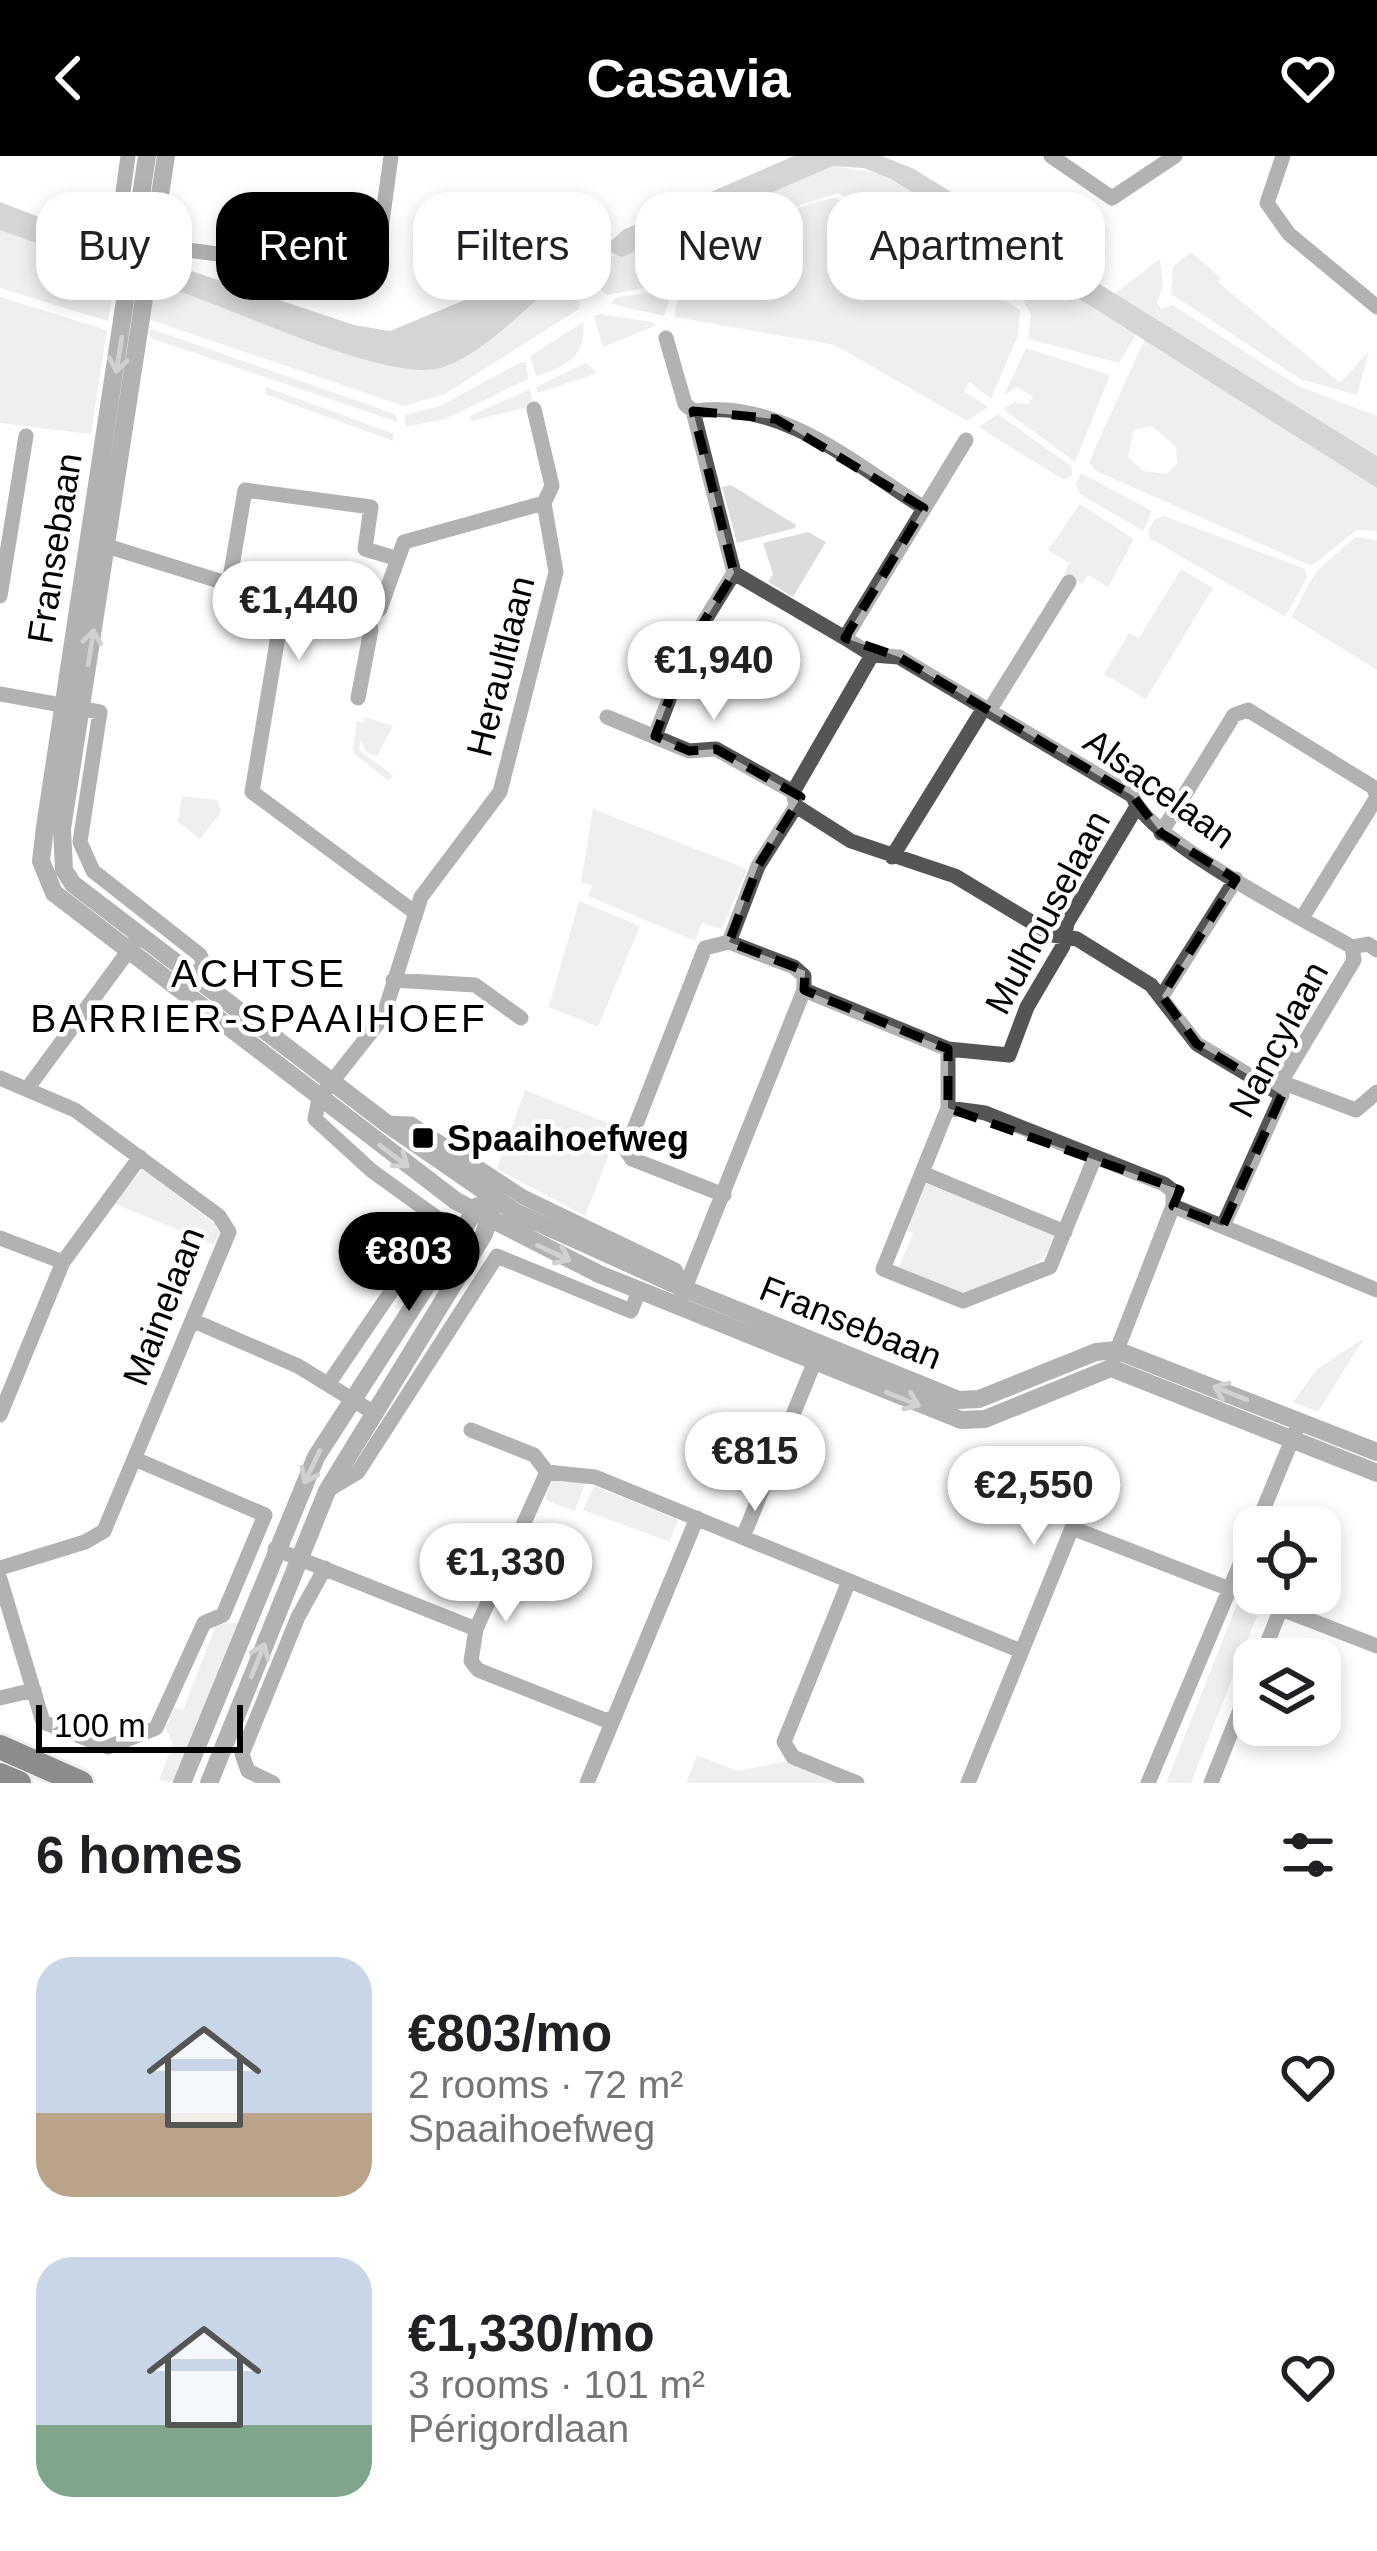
<!DOCTYPE html>
<meta charset="utf-8">
<style>
:root{--surface:#fff;--page:#f6f6f6;--text:#202124;--muted:#757577;--accent:#000}
body{margin:0;font-family:Arial,sans-serif;background:var(--page);color:var(--text);height:100vh;display:flex;flex-direction:column;font-size:45px;white-space:nowrap}
*{box-sizing:border-box;margin:0}
p{font-size:39px;color:var(--muted)}
.icon{flex:none;width:66px;height:66px;fill:none;stroke:currentColor;stroke-width:2;stroke-linecap:round;stroke-linejoin:round}
.map{position:relative;height:1627px;overflow:hidden}
.panel{display:flex;flex-direction:column;background:var(--surface);flex:1}
.panel>*{flex:none}
.banner{position:absolute;left:36px;top:36px;width:1305px;height:108px;display:flex;gap:24px}
.tools{position:absolute;left:1233px;top:1350px;display:grid;gap:24px}
.tools a{display:grid;place-items:center;width:108px;height:108px;border-radius:24px;background:var(--surface);box-shadow:0 6px 18px #0003;font-size:60px}
.scale{position:absolute;left:36px;bottom:30px;width:207px;box-sizing:border-box;padding-left:12px;border:6px solid #000;border-top:0;font-size:33px;line-height:42px;white-space:nowrap;color:#000;-webkit-text-stroke:9px #fff;paint-order:stroke}
.price{position:absolute;translate:-50% -102px;padding:0 27px;border-radius:42px;background:#fff;color:#222;font-size:39px;line-height:78px;filter:drop-shadow(0 3px 6px #0008)}
.price::after{content:'';position:absolute;left:50%;top:72px;width:36px;height:27px;margin-left:-18px;background:inherit;clip-path:polygon(0 0,100% 0,50% 100%)}
.price.active{background:var(--accent);color:#fff}
ul{padding:0;list-style:none}
li{display:flex;align-items:center;gap:36px;height:300px;padding:0 36px}
li span{display:grid;place-items:center;flex:none;width:336px;height:240px;border-radius:36px;color:#555}
li>.icon{margin-inline-start:auto}
span .icon{width:144px;height:144px;fill:#fffc;stroke-width:1}
li b{font-size:51px}
h2{display:flex;justify-content:space-between;align-items:center;height:144px;padding:0 36px;font-size:51px}
.tag{padding:0 42px;border-radius:36px;background:var(--surface);box-shadow:0 6px 18px #0003;font-size:42px;line-height:108px}
.tag.active{background:var(--accent);color:#fff}
header{display:flex;justify-content:space-between;align-items:center;height:156px;padding:0 36px;background:var(--accent);color:#fff;font-size:54px;font-weight:700}
.map>svg:first-child{display:block}
.green{fill:#dcdcdc;fill-rule:evenodd}
.water{fill:#a3a3a3}
.lines{fill:none;stroke-linecap:round;stroke-linejoin:round}
.primary-casing{stroke:#dbdbdb;stroke-width:30}
.minor{stroke:#555;stroke-width:15}
.tertiary{stroke:#555;stroke-width:18}
.primary{stroke:#000;stroke-width:24}
.oneway{stroke:#999}
.marked{fill:none;stroke:#000;stroke-width:9;stroke-dasharray:24 15;stroke-linejoin:round}
.poi-dot{fill:#000;stroke:#fff;stroke-width:4.5}
.labels{text-anchor:middle;stroke-width:9;stroke-linejoin:round;paint-order:stroke}
.street-label{font-size:36px;fill:#000;stroke:#fff}
.poi-label{font-size:36px;font-weight:bold;fill:#000;stroke:#fff;text-anchor:start}
.neighbourhood-label{font-size:39px;letter-spacing:3px;fill:#000;stroke:#fff}
</style>
<header><svg class="icon" aria-label="back" viewBox="0 0 24 24"><path d="M15 5l-7 7 7 7"/></svg>Casavia<svg class="icon" aria-label="heart" viewBox="0 0 24 24"><path d="M12 20l-8-8c-3-5 5-10 8-4 3-6 11-1 8 4z"/></svg></header>
<div class="map">
<svg width="1377" height="1627" viewBox="0 0 1377 1627">
<rect width="100%" height="100%" fill="#fff"/>
<!-- green -->
<path class="green" d="M833,10L882,18L1137,177L1119,207L1028,183L1031,158L1023,144L838,37L775,58L706,91L671,127L607,139L597,131L594,101L612,100Z
M834,42L859,50L1020,154L1018,179L991,243L970,226L964,235L988,251L967,265L835,189L675,161C677,97 778,53 834,42Z
M0,74L102,110L108,98L119,102L108,165L0,132Z
M1191,96L1221,122L1218,126L1340,227L1369,195L1357,239L1300,223L1171,138L1173,110Z
M1160,103L1163,130L1157,146L1161,153L1173,149L1298,230L1377,260V300L1114,138Z
M581,104L579,153L445,238L404,250L148,163L156,116L171,122L180,136C237,154 393,230 444,211C487,195 526,151 562,122L563,110Z
M673,133L664,160L611,148L615,142Z
M0,141L107,174L91,278L0,267Z
M599,158L652,166L657,169L603,191L594,160Z
M583,166C587,199 567,211 536,220L530,200Z
M149,172L395,258L398,266L150,182Z
M1145,182L1377,332V375L1357,374L1311,410L1096,315L1089,306ZM1152,270L1176,291L1177,308L1166,318L1143,315L1128,301L1134,274Z
M1026,192L1110,219L1075,306L1003,253L1014,246L1028,248L1033,241L1017,231L1004,239Z
M521,206H526L528,223L445,263L405,271V259L440,250Z
M586,207L598,217L538,237L536,231Z
M266,231L394,278L393,285L265,238Z
M530,233L533,250L471,265L470,260Z
M998,258L1071,310L1072,319L1064,324L978,271Z
M1081,317L1152,355L1143,375L1080,338L1076,329Z
M731,329L796,369L795,372L737,387L722,331Z
M1080,348L1134,383L1108,431L1088,419L1082,428L1064,417L1069,407L1048,394Z
M1164,360L1305,413L1307,421L1288,456L1284,460L1151,383L1147,377L1155,363Z
M808,376L826,386L793,441L768,426L773,418L763,387Z
M1355,381L1377,384V514L1291,461L1316,416Z
M1181,413L1213,432L1146,543L1104,518L1129,477L1139,482Z
M365,561L393,570L377,600L366,596L361,584L359,594L393,619L389,625L353,597L357,565L364,567Z
M182,640L217,644L221,656L200,683L178,666Z
M593,653L747,713L722,773L702,767L695,785L588,740L592,730L581,726Z
M579,745L640,770L598,871L549,851Z
M525,934L610,968L602,989L611,993L585,1060L497,1013Z
M143,1013L215,1068L219,1077L214,1089L113,1047Z
M925,1027L1057,1079C1042,1117 1003,1125 968,1139L899,1111L913,1077L906,1074Z
M1364,1182L1318,1256L1293,1246L1317,1213Z
M551,1323L585,1327L575,1355L545,1344Z
M594,1330L678,1364L670,1386L583,1354Z
M1237,1448L1257,1460L1191,1627H1166Z
M241,1466L175,1627L159,1624L173,1588L166,1573L174,1552L183,1554L216,1469Z
M697,1599L737,1615L788,1605L842,1627H686Z"/>
<!-- water -->
<path class="water" d="M794,0H882L914,13L1377,300V332L891,23L864,12L833,10L622,101L609,96V87L623,74Z
M0,46L105,86L107,107L102,111L0,74Z
M559,105L565,117L562,122C526,151 487,195 444,211C393,230 237,154 180,136L171,124L180,114H188L354,169L390,175Z"/>
<g class="lines">
<!-- primary casing -->
<g class="primary-casing">
<path id="primary" d="M0,1591L81,1627
M0,1619L19,1627"/>
</g>
<!-- minor -->
<path class="minor" d="M128,0L119,65L156,90L249,102L292,82L379,88L391,0
M1051,0L1112,42L1175,0
M1283,0L1267,47L1289,78L1377,151
M666,182L685,248L693,255L734,417L845,482L966,284
M693,255C780,242 856,309 924,352
M97,387L229,428L333,470L368,463L380,453L404,386L544,347
M229,428L245,334L371,351L365,393L395,402
M0,440L26,280
M283,450L252,636L413,755
M845,482L872,499L899,501L1133,640C1144,682 1309,766 1352,791L1368,788L1377,794
M0,538L100,556L80,686L93,715L200,799L204,808L194,821
M358,542L371,474L368,463
M989,555L1069,426
M607,561L689,595L716,593L793,636
M655,580L690,488L734,417
M796,650L851,685L955,720L1053,779L1077,783L1151,829L1197,888L1282,939
M1161,677L1234,559L1248,554L1373,631L1377,641L1302,762
M892,701L984,552
M393,824L475,829L521,862
M804,834L948,893L1009,899L1027,851L1063,790L1067,767L1136,652
M1162,840L1236,723
M948,893V952L883,1113L963,1145L1050,1111L1095,1001
M0,922L75,954L219,1060L229,1076L104,1375L85,1386L0,1412
M1281,926L1356,954L1377,936
M27,933L135,786
M948,952L985,957L1164,1028L1173,1035V1050
M386,967L411,968L523,1041L675,1114L685,1133
M922,1017L1065,1076
M724,1039L632,1003L626,994L705,792L729,786
M1223,1070L1282,939L1281,926L1354,804L1352,791
M0,1082L63,1106
M681,1142L804,834V820L794,811L729,786L758,710L796,650L793,636L872,499
M194,1165L298,1210L371,1255
M1113,1204L1173,1050L1377,1134
M329,1227L433,1074L436,1061L372,1015L315,963L319,942L383,861L421,741L500,636L556,416L544,347L552,330L534,253
M0,1259L63,1106L140,1001
M471,1274L534,1299L547,1316L595,1321L1021,1495
M547,1316L476,1473L471,1505L478,1514L605,1564L613,1562
M328,1334L358,1316L497,1100L631,1155L639,1135
M1256,1371L1296,1274
M743,1381L819,1195
M275,1393L476,1473
M0,1423L43,1566L108,1591L156,1572L204,1467L223,1459L265,1359L135,1303
M849,1425L784,1586L793,1601L857,1627
M1261,1503L1281,1452
M0,1542L34,1534
M273,1627L248,1615L242,1598L298,1461L325,1412
M587,1627L697,1362
M968,1627L1072,1372L1377,1490
M1148,1627L1254,1375
M1211,1627L1254,1519"/>
<!-- tertiary -->
<path class="tertiary" d="M147,0L45,671L41,705L54,737L456,1045L599,1118L961,1264L985,1263L1111,1212L1377,1317
M166,0L62,673L64,714L73,728L386,967L515,1056L685,1133L959,1244L979,1243L1096,1196L1116,1194L1377,1296
M182,1627L316,1301L478,1050
M209,1627L327,1335L484,1078L492,1053"/>
<!-- primary -->
<use href="#primary" class="primary"/>
</g>
<!-- one-way arrows -->
<defs><path id="oneway-shaft" d="M-6 0H5M1.5-3L5.5 0L1.5 3" fill="none" stroke-width="1.6" stroke-linecap="round" stroke-linejoin="round" transform="scale(3)"/></defs>
<g class="oneway">
<use href="#oneway-shaft" transform="translate(119 199) rotate(99)"/>
<use href="#oneway-shaft" transform="translate(91 491) rotate(-81)"/>
<use href="#oneway-shaft" transform="translate(394 1000) rotate(37)"/>
<use href="#oneway-shaft" transform="translate(554 1097) rotate(25)"/>
<use href="#oneway-shaft" transform="translate(1230 1237) rotate(-158)"/>
<use href="#oneway-shaft" transform="translate(903 1243) rotate(22)"/>
<use href="#oneway-shaft" transform="translate(312 1311) rotate(116)"/>
<use href="#oneway-shaft" transform="translate(258 1504) rotate(-68)"/>
</g>
<!-- marked area -->
<path d="M0 0H1377V1627H0ZM693,255L776,263L924,352L845,482L899,501L1133,640L1161,677L1236,723L1162,840L1197,888L1282,939L1223,1070L1173,1050L1180,1034L948,952V893L804,834L805,815L729,786L758,710L801,641L716,593L689,595L655,580L690,488L734,417Z" fill="#fff" fill-opacity=".55" fill-rule="evenodd"/>
<path class="marked" d="M693,255L776,263L924,352L845,482L899,501L1133,640L1161,677L1236,723L1162,840L1197,888L1282,939L1223,1070L1173,1050L1180,1034L948,952V893L804,834L805,815L729,786L758,710L801,641L716,593L689,595L655,580L690,488L734,417Z"/>
<!-- markers -->
<rect class="poi-dot" x="411" y="970" width="24" height="24" rx="6"/>
<g class="labels">
<!-- street labels -->
<g class="street-label">
<text transform="translate(54 392) rotate(-81)" y="13">Fransebaan</text>
<text transform="translate(500 510) rotate(-76)" y="13">Heraultlaan</text>
<text transform="translate(1160 632) rotate(36)" y="13">Alsacelaan</text>
<text transform="translate(1047 756) rotate(-62)" y="13">Mulhouselaan</text>
<text transform="translate(1278 883) rotate(-62)" y="13">Nancylaan</text>
<text transform="translate(163 1150) rotate(-69)" y="13">Mainelaan</text>
<text transform="translate(851 1166) rotate(22)" y="13">Fransebaan</text>
</g>
<!-- poi labels -->
<g class="poi-label">
<text x="447" y="995">Spaaihoefweg</text>
</g>
<!-- neighbourhood labels -->
<g class="neighbourhood-label">
<text x="259" y="831">ACHTSE<tspan x="259" dy="45">BARRIER-SPAAIHOEF</tspan></text>
</g>
</g>
</svg>
<div class="tools">
<a><svg class="icon" aria-label="locate" viewBox="0 0 24 24"><circle cx="12" cy="12" r="6"/><path d="M12 2v4M12 18v4M2 12h4M18 12h4"/></svg></a>
<a><svg class="icon" aria-label="layers" viewBox="0 0 24 24"><path d="M12 4l9 5-9 5-9-5zM3 14l9 5 9-5"/></svg></a>
</div>
<div class="scale">100 m</div>
<b class="price" style="left:299px;top:507px">€1,440</b>
<b class="price" style="left:714px;top:567px">€1,940</b>
<b class="price active" style="left:409px;top:1158px">€803</b>
<b class="price" style="left:755px;top:1358px">€815</b>
<b class="price" style="left:1034px;top:1392px">€2,550</b>
<b class="price" style="left:506px;top:1469px">€1,330</b>
<div class="banner">
<a class="tag">Buy</a>
<a class="tag active">Rent</a>
<a class="tag">Filters</a>
<a class="tag">New</a>
<a class="tag">Apartment</a>
</div>
</div>
<section class="panel">
<h2>6 homes<svg class="icon" aria-label="filters" viewBox="0 0 24 24"><path d="M4 7h16M4 17h16"/><circle cx="9" cy="7" r="2"/><circle cx="15" cy="17" r="2"/></svg></h2>
<ul>
<li><span style="background:linear-gradient(#c9d6e8 65%,#b9a48a 0)"><svg class="icon" aria-label="home" viewBox="0 0 24 24"><path d="M3 11l9-7 9 7M6 9v11h12V9"/></svg></span><div><b>€803/mo</b><p>2 rooms · 72 m²</p><p>Spaaihoefweg</p></div><svg class="icon" aria-label="heart" viewBox="0 0 24 24"><path d="M12 20l-8-8c-3-5 5-10 8-4 3-6 11-1 8 4z"/></svg></li>
<li><span style="background:linear-gradient(#c9d6e8 70%,#7fa58c 0)"><svg class="icon" aria-label="home" viewBox="0 0 24 24"><path d="M3 11l9-7 9 7M6 9v11h12V9"/></svg></span><div><b>€1,330/mo</b><p>3 rooms · 101 m²</p><p>Périgordlaan</p></div><svg class="icon" aria-label="heart" viewBox="0 0 24 24"><path d="M12 20l-8-8c-3-5 5-10 8-4 3-6 11-1 8 4z"/></svg></li>
</ul>
</section>
